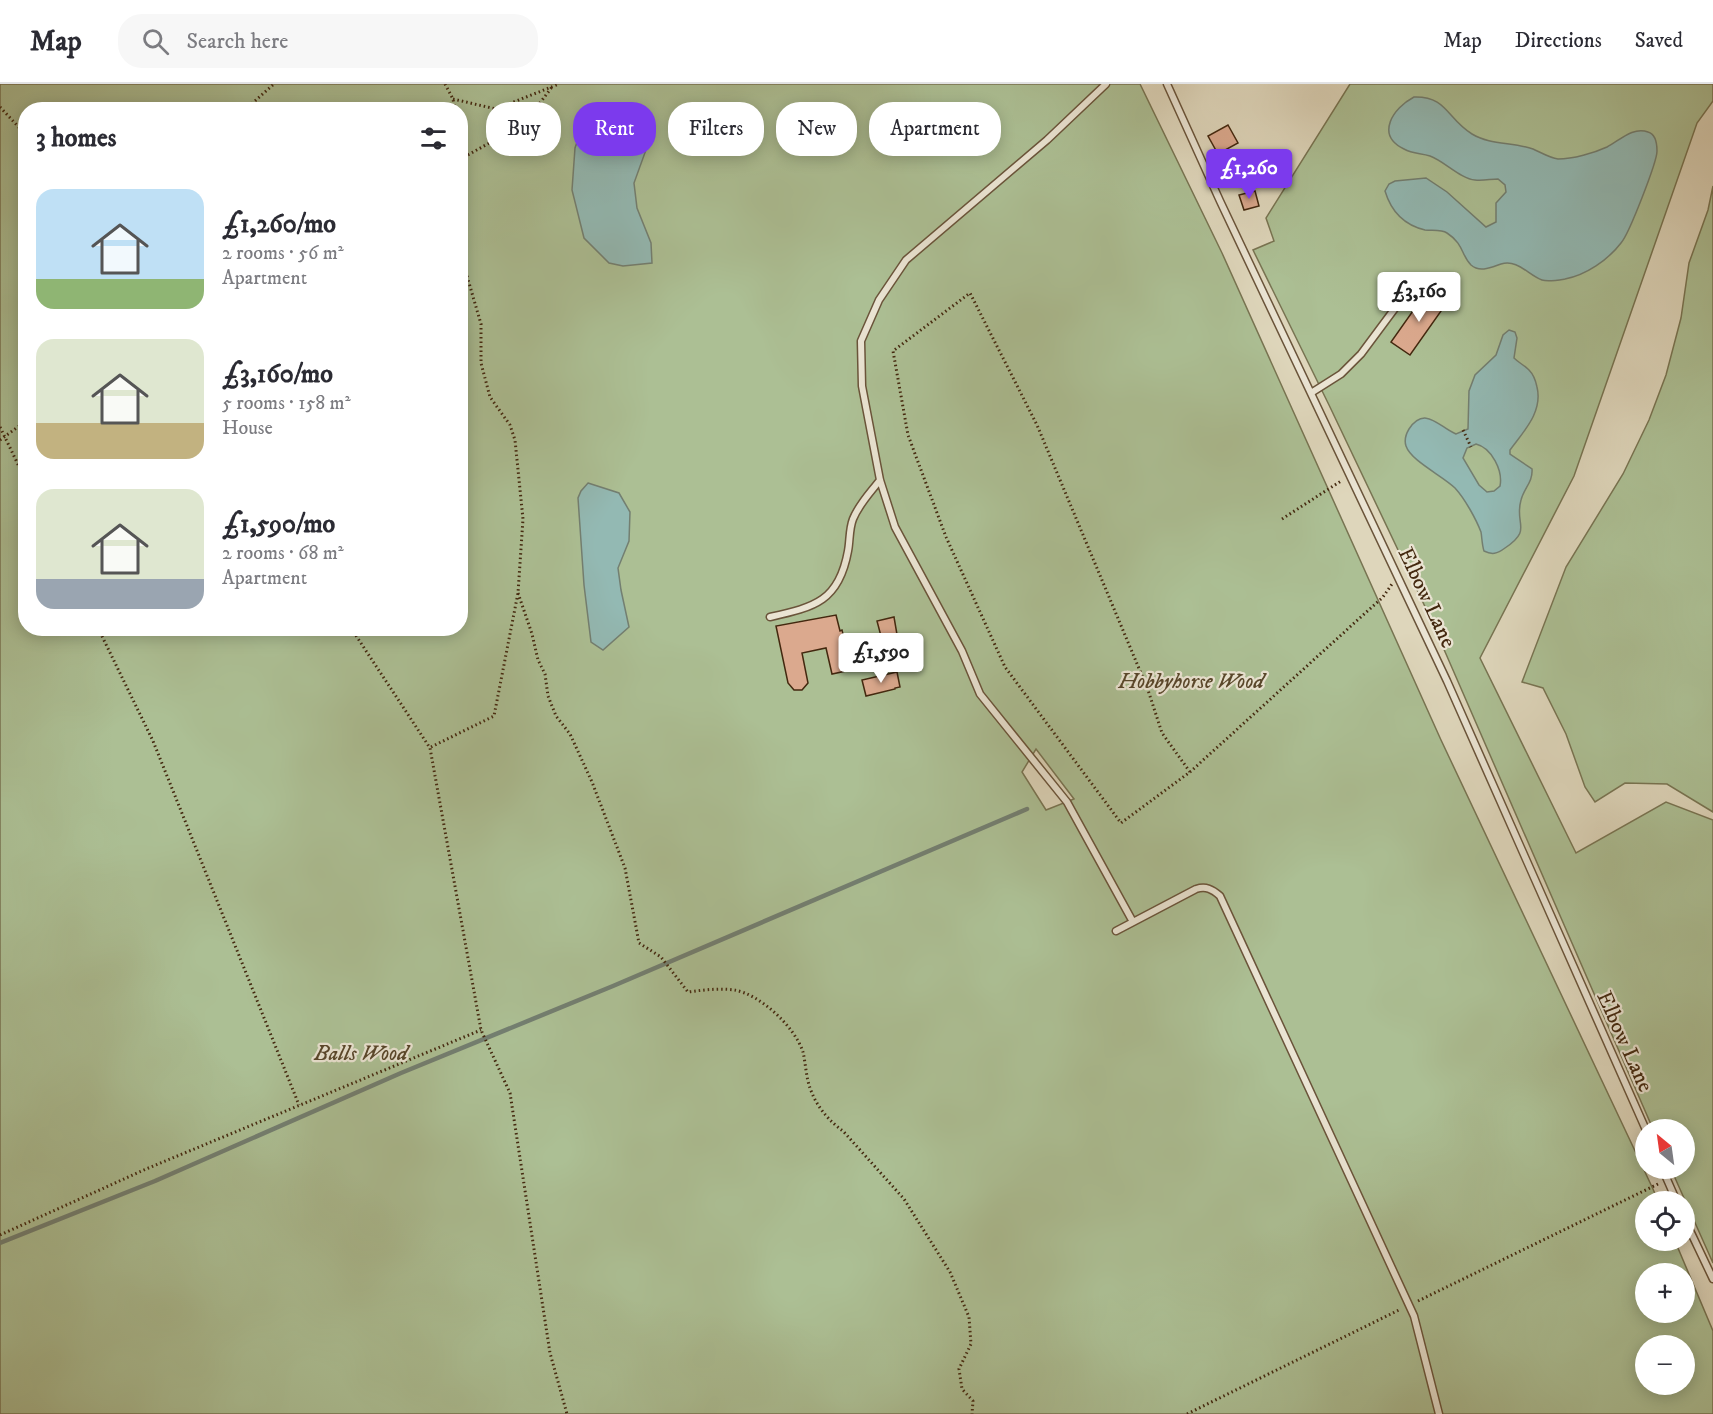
<!DOCTYPE html>
<meta charset="utf-8">
<style>
:root{--surface:#fff;--page:#f7f7f7;--text:#2b2b33;--muted:#7c7c81;--line:#e1e1e2;--accent:#7c3aed}
body{margin:0;font-family:"IM FELL DW Pica",serif;background:var(--page);color:var(--text);height:100vh;display:flex;flex-direction:column;font-size:22px;white-space:nowrap}
*{box-sizing:border-box;margin:0}
p{font-size:20px;color:var(--muted)}
.icon{flex:none;width:33px;height:33px;fill:none;stroke:currentColor;stroke-width:2;stroke-linecap:round;stroke-linejoin:round}
.map{position:relative;flex:1;overflow:hidden}
.drawer{position:absolute;left:18px;top:18px;width:450px;height:534px;display:flex;flex-direction:column;background:var(--surface);border-radius:24px;box-shadow:0 3px 15px #0003}
.drawer>*{flex:none}
.top-card{position:absolute;left:486px;top:18px;width:570px;height:54px;display:flex;gap:12px}
.needle{width:39px;rotate:331deg}
.fabs{position:absolute;left:1635px;top:1035px;display:grid;gap:12px}
.fabs a{display:grid;place-items:center;width:60px;height:60px;border-radius:50%;background:var(--surface);box-shadow:0 3px 15px #0003;font-size:30px}
.price{position:absolute;translate:-50% -51px;padding:0 14px;border-radius:6px;background:#fff;color:#222;font-size:20px;line-height:39px;filter:drop-shadow(0 2px 3px #0008)}
.price::after{content:'';position:absolute;left:50%;top:36px;width:18px;height:14px;margin-left:-9px;background:inherit;clip-path:polygon(0 0,100% 0,50% 100%)}
.price.current{background:var(--accent);color:#fff}
ul{padding:0;list-style:none}
li{display:flex;align-items:center;gap:18px;height:150px;padding:0 18px}
li span{display:grid;place-items:center;flex:none;width:168px;height:120px;border-radius:18px;color:#555}
li>.icon{margin-inline-start:auto}
span .icon{width:72px;height:72px;fill:#fffc;stroke-width:1}
li b{font-size:26px}
h2{display:flex;justify-content:space-between;align-items:center;height:72px;padding:0 18px;font-size:26px}
.pill{padding:0 21px;border-radius:24px;background:var(--surface);box-shadow:0 3px 15px #0003;font-size:21px;line-height:54px}
.pill.current{background:var(--accent);color:#fff}
header{display:flex;align-items:center;gap:36px;box-sizing:border-box;height:84px;padding:0 30px;background:var(--surface);border-bottom:2px solid var(--line)}
header strong{font-size:28px}
nav{display:flex;gap:33px;margin-inline-start:auto;font-size:21px}
.search{width:420px;height:54px;background:var(--page);display:flex;align-items:center;gap:15px;box-sizing:border-box;padding:0 21px;border-radius:24px;color:var(--muted);font-size:22px}
.map>svg:first-child{display:block}
.green{fill:#acbf94;stroke:#787452;stroke-width:1.5;fill-rule:evenodd}
.water{fill:#93b9b3;stroke:#737f71;stroke-width:1.5;fill-rule:evenodd}
.lines{fill:none;stroke-linecap:round;stroke-linejoin:round}
.stream{stroke:#737f71;stroke-width:4.5}
.building{fill:#dba98e;stroke:#43280f;stroke-width:1.5}
.lane-casing{stroke:#6a543a;stroke-width:9}
.path{stroke:#43280f;stroke-width:3;stroke-dasharray:1.5 3;stroke-linecap:butt}
.lane{stroke:#eae4d3;stroke-width:6}
.labels{text-anchor:middle;stroke-width:4.5;stroke-linejoin:round;paint-order:stroke}
.street-label{font-size:22px;fill:#43280f;stroke:#eae4d3}
.park-label{font-size:22px;font-style:italic;fill:#58462a;stroke:#eae4d3}
</style>
<header>
<strong>Map</strong>
<div class="search"><svg class="icon" aria-label="search" viewBox="0 0 24 24"><circle cx="10" cy="10" r="6"/><path d="M15 15l6 6"/></svg>Search here</div>
<nav><a>Map</a><a>Directions</a><a>Saved</a></nav>
</header>
<div class="map">
<svg width="1713" height="1330" viewBox="0 0 1713 1330">
<rect width="100%" height="100%" fill="#ded6bb"/>
<filter id="stains"><feTurbulence type="fractalNoise" baseFrequency=".00333" numOctaves="4"/><feColorMatrix values="0 0 0 0 .2 0 0 0 0 .09 0 0 0 0 .02 0 0 0 .5 -.17"/></filter>
<radialGradient id="worn" r=".72"><stop offset=".6" stop-color="#630" stop-opacity="0"/><stop offset="1" stop-color="#630" stop-opacity=".3"/></radialGradient>
<!-- green -->
<path class="green" d="M0,0H1140L1222,169L1441,656L1653,1105L1658,1117L1646,1118V1156L1675,1157L1713,1247V1330H0ZM26,26H460V544H26ZM1036,665L1074,715L1046,726L1022,688ZM1646,1190H1684V1228H1646ZM1646,1262H1684V1300H1646Z
M1350,0H1713V17L1697,39L1574,392L1480,574L1576,769L1666,718L1713,736V1179L1671,1085L1684,1084V1046L1653,1045L1429,531L1329,321L1253,166L1274,157L1266,134Z
M1713,102V728L1667,700L1625,699L1595,718L1585,703L1566,650L1543,604L1522,598L1566,483L1623,390L1649,336L1666,291L1681,234L1689,179L1708,126Z"/>
<!-- water -->
<path class="water" d="M1414,13C1447,12 1447,35 1472,50C1490,61 1513,58 1533,65C1540,68 1550,74 1558,75C1573,75 1594,69 1607,63C1619,57 1633,42 1648,48C1655,50 1657,59 1657,67C1657,78 1629,150 1621,159C1608,176 1586,191 1565,195C1559,196 1548,198 1542,196C1528,191 1518,175 1501,180C1492,183 1480,189 1471,181C1461,171 1464,160 1447,149C1441,145 1432,147 1425,146C1404,141 1391,127 1385,107L1389,100L1395,97L1426,94L1447,108L1486,143L1496,138V119L1506,108L1505,101L1498,95C1491,95 1483,97 1475,96C1461,95 1444,77 1430,72C1421,69 1413,70 1404,65C1375,51 1393,24 1414,13Z
M610,23C626,25 649,34 651,52L634,99L637,124L651,159L652,179L623,182L609,179L584,154L572,106L575,64L584,38Z
M1509,246L1515,248L1517,254L1514,274C1519,279 1524,281 1529,286C1533,290 1536,298 1537,303C1543,328 1524,347 1510,366V370L1532,385C1533,398 1524,404 1521,416C1514,441 1533,445 1505,464C1497,470 1492,471 1484,467C1482,461 1482,454 1481,448C1476,435 1465,415 1455,404C1443,392 1411,377 1406,362C1404,356 1406,350 1409,345C1425,321 1439,343 1456,350L1468,345L1469,307L1475,291L1496,271L1503,251ZM1476,360C1492,364 1503,387 1500,402L1494,407L1487,408L1479,401L1463,374L1467,364Z
M588,399L619,409L630,428L629,457L618,484L621,506L629,543L603,566L591,558L584,501L578,414L581,407Z"/>
<g class="lines">
<!-- stream -->
<path class="stream" d="M0,1159L155,1097L401,989L613,902L1027,725"/>
</g>
<!-- building -->
<path class="building" d="M1228,41L1238,59L1218,70L1208,52Z
M1255,107L1259,122L1244,126L1239,111Z
M1427,207L1446,220L1410,271L1391,258Z
M836,531L840,547L842,546L844,554L846,553L849,564L846,565L851,586L832,590L826,564L802,569L808,599L802,606H794L788,599L776,542Z
M894,533L900,568L886,571L877,537Z
M897,588L900,603L895,604V605L866,612L862,596Z"/>
<g class="lines">
<!-- lane casing -->
<g class="lane-casing">
<path id="lane" d="M1106,0L1047,56L906,176L879,216L861,257L862,302L880,396L895,443L962,567L980,610L1067,718L1133,838
M1167,0L1220,117L1447,597L1646,1046
M1311,309L1341,290L1361,270L1413,200
M770,533C815,523 839,517 848,467C850,457 849,445 853,435C859,420 870,409 880,396
M1116,847L1196,805C1206,802 1212,805 1220,812L1414,1232L1439,1330
M1662,1084L1677,1118
M1684,1134L1713,1195"/>
</g>
<!-- path -->
<path class="path" d="M445,0L453,15L455,26
M453,15L496,25L559,0
M0,23L26,51
M245,26L274,0
M460,56L464,73L460,101
M464,73L524,40L552,3
M0,343L26,397
M1463,346L1471,363
M0,356L26,337
M1282,435L1341,397
M518,509L532,550L538,576L545,590L548,612L556,632L570,650L592,698L625,784L639,859L661,873L688,908C703,906 718,904 734,906C760,910 795,943 803,968C806,981 806,996 812,1009C818,1024 830,1038 843,1047L904,1115L950,1188L969,1233L971,1260L959,1285L962,1305L973,1317L972,1330
M98,544L153,657L299,1021
M351,544L430,664L481,946L510,1009L550,1269L567,1330
M431,663L494,632L518,509L523,435L515,356L510,341L490,313L481,279V240L467,192L460,148
M1190,688L1162,649L1148,606L1037,341L970,209L893,267L908,351L946,453L1005,583L1121,739L1190,688L1383,513L1392,500
M0,1151L146,1085L481,946
M1418,1217L1660,1099
M1187,1330L1401,1225"/>
<!-- lane -->
<use href="#lane" class="lane"/>
</g>
<g class="labels">
<!-- street labels -->
<g class="street-label">
<text transform="translate(1428 513) rotate(65)" y="8">Elbow Lane</text>
<text transform="translate(1626 957) rotate(66)" y="8">Elbow Lane</text>
</g>
<!-- park labels -->
<g class="park-label">
<text x="1191" y="604">Hobbyhorse Wood</text>
<text x="361" y="976">Balls Wood</text>
</g>
</g>
<rect width="100%" height="100%" filter="url(#stains)"/>
<rect width="100%" height="100%" fill="url(#worn)"/>
</svg>
<div class="fabs">
<a><svg class="needle" viewBox="-14 -14 28 28"><path d="M0-13l5 13h-10z" fill="#e53935"/><path d="M0 13l5-13h-10z" fill="#7c7c81"/></svg></a>
<a><svg class="icon" aria-label="locate" viewBox="0 0 24 24"><circle cx="12" cy="12" r="6"/><path d="M12 2v4M12 18v4M2 12h4M18 12h4"/></svg></a>
<a>+</a>
<a>−</a>
</div>
<b class="price current" style="left:1249px;top:116px">£1,260</b>
<b class="price" style="left:1419px;top:239px">£3,160</b>
<b class="price" style="left:881px;top:600px">£1,590</b>
<div class="top-card">
<a class="pill">Buy</a>
<a class="pill current">Rent</a>
<a class="pill">Filters</a>
<a class="pill">New</a>
<a class="pill">Apartment</a>
</div>
<section class="drawer">
<h2>3 homes<svg class="icon" aria-label="filters" viewBox="0 0 24 24"><path d="M4 7h16M4 17h16"/><circle cx="9" cy="7" r="2"/><circle cx="15" cy="17" r="2"/></svg></h2>
<ul>
<li><span style="background:linear-gradient(#bfe0f5 75%,#8fb573 0)"><svg class="icon" aria-label="home" viewBox="0 0 24 24"><path d="M3 11l9-7 9 7M6 9v11h12V9"/></svg></span><div><b>£1,260/mo</b><p>2 rooms · 56 m²</p><p>Apartment</p></div></li>
<li><span style="background:linear-gradient(#dfe7d0 70%,#c2b280 0)"><svg class="icon" aria-label="home" viewBox="0 0 24 24"><path d="M3 11l9-7 9 7M6 9v11h12V9"/></svg></span><div><b>£3,160/mo</b><p>5 rooms · 158 m²</p><p>House</p></div></li>
<li><span style="background:linear-gradient(#dfe7d0 75%,#9aa5b1 0)"><svg class="icon" aria-label="home" viewBox="0 0 24 24"><path d="M3 11l9-7 9 7M6 9v11h12V9"/></svg></span><div><b>£1,590/mo</b><p>2 rooms · 68 m²</p><p>Apartment</p></div></li>
</ul>
</section>
</div>
